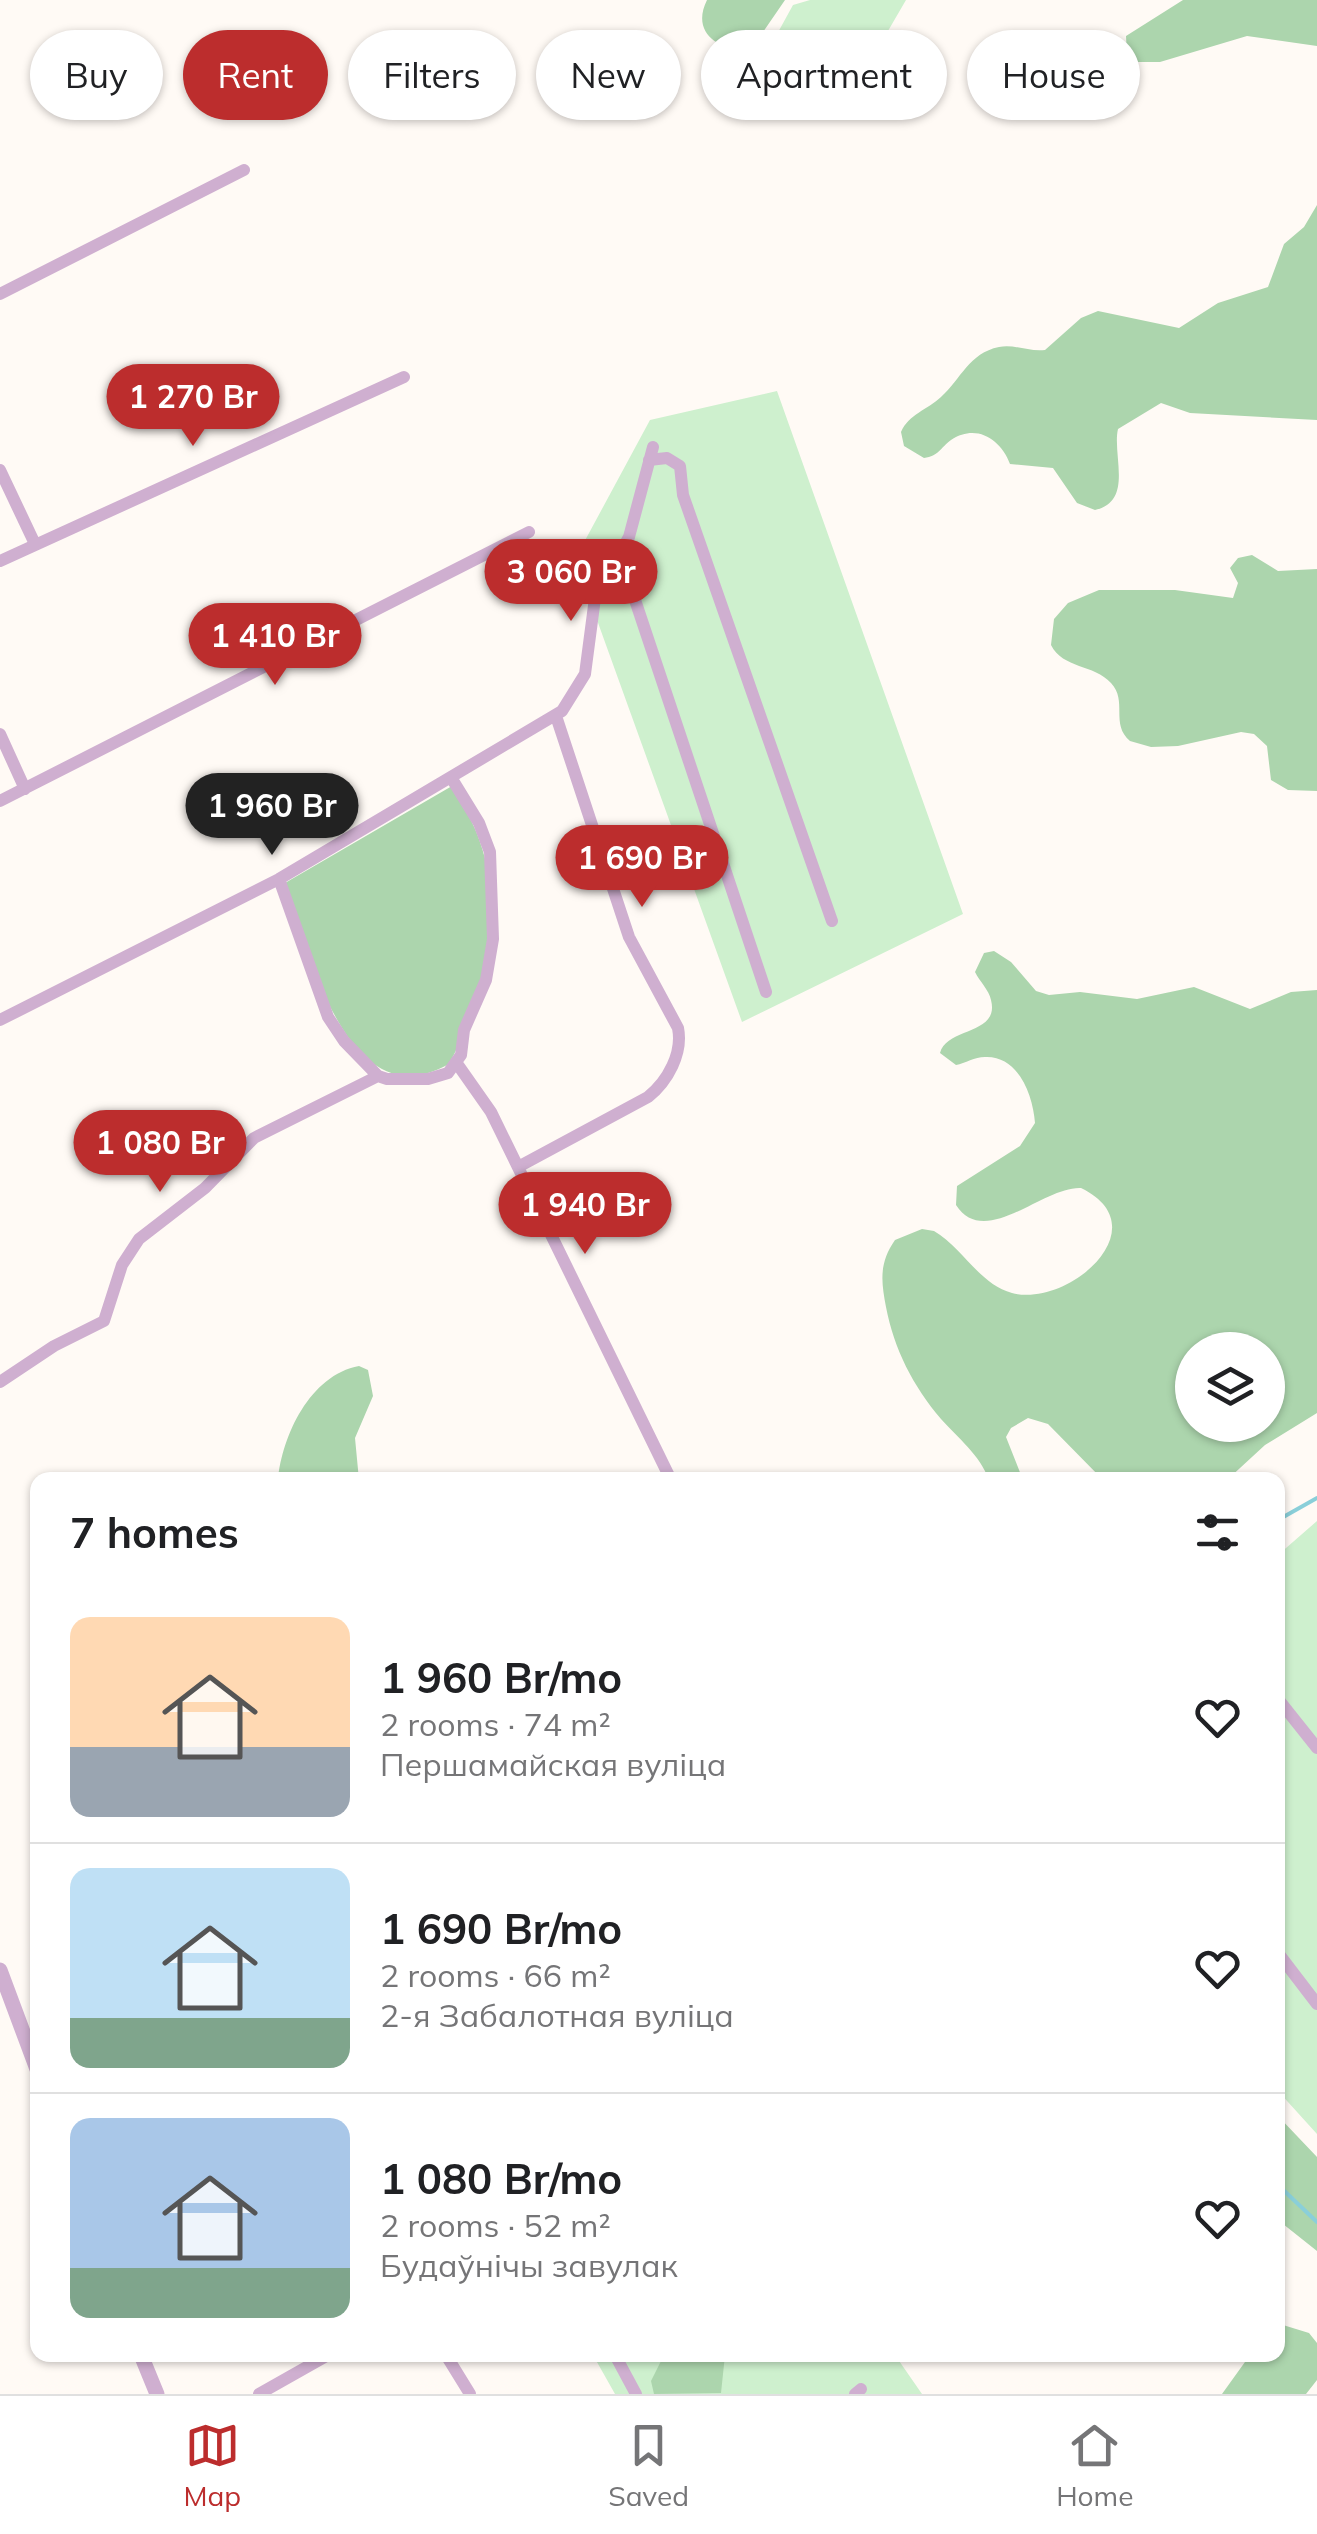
<!DOCTYPE html>
<meta charset="utf-8">
<style>
:root{--surface:#fff;--page:#f6f6f6;--text:#202124;--muted:#757577;--line:#e0e0e0;--accent:#bc2d2d}
body{margin:0;font-family:Mulish,sans-serif;background:var(--page);color:var(--text);height:100vh;display:flex;flex-direction:column;font-size:38px;white-space:nowrap}
*{box-sizing:border-box;margin:0}
p{font-size:32px;color:var(--muted)}
.icon{flex:none;width:55px;height:55px;fill:none;stroke:currentColor;stroke-width:2;stroke-linecap:round;stroke-linejoin:round}
.map{position:relative;flex:1;overflow:hidden}
.sheet{position:absolute;left:30px;top:1472px;width:1255px;height:890px;display:flex;flex-direction:column;background:var(--surface);border-radius:20px;box-shadow:0 2px 8px #0004}
.sheet>*{flex:none}
.hud{position:absolute;left:30px;top:30px;width:1258px;height:90px;display:flex;gap:20px}
.buttons{position:absolute;left:1175px;top:1332px;display:grid;gap:20px}
.buttons a{display:grid;place-items:center;width:110px;height:110px;border-radius:50%;background:var(--surface);box-shadow:0 2px 8px #0004;font-size:50px}
.price{position:absolute;translate:-50% -85px;padding:0 22px;border-radius:35px;background:var(--accent);color:#fff;font-size:32px;line-height:65px;filter:drop-shadow(0 2px 5px #0008)}
.price::after{content:'';position:absolute;left:50%;top:60px;width:30px;height:22px;margin-left:-15px;background:inherit;clip-path:polygon(0 0,100% 0,50% 100%)}
.price.selected{background:#222;color:#fff}
ul{padding:0;list-style:none}
li{display:flex;align-items:center;gap:30px;height:250px;padding:0 40px}
li+li{border-top:2px solid var(--line)}
li span{display:grid;place-items:center;flex:none;width:280px;height:200px;border-radius:20px;color:#555}
li>.icon{margin-inline-start:auto}
span .icon{width:120px;height:120px;fill:#fffc;stroke-width:1}
li b{font-size:42px}
h2{display:flex;justify-content:space-between;align-items:center;height:120px;padding:0 40px;font-size:42px}
.pill{padding:0 35px;border-radius:45px;background:var(--surface);box-shadow:0 2px 8px #0004;font-size:35px;line-height:90px}
.pill.selected{background:var(--accent);color:#fff}
.tab-bar{display:flex;justify-content:space-around;align-items:center;height:140px;border-top:2px solid var(--line);background:var(--surface);font-size:28px;color:var(--muted)}
.tab-bar a{display:grid;justify-items:center;gap:5px}
.tab-bar .selected{color:var(--accent)}
.map>svg:first-child{display:block}
.green{fill:#cef0ce}
.forest{fill:#acd5ad;fill-rule:evenodd}
.lines{fill:none;stroke-linecap:round;stroke-linejoin:round}
.stream{stroke:#8acfd9;stroke-width:4}
.minor{stroke:#cfafd0;stroke-width:12}
.tertiary{stroke:#cfafd0;stroke-width:15}
</style>
<div class="map">
<svg width="1317" height="2394" viewBox="0 0 1317 2394">
<rect width="100%" height="100%" fill="#fffaf5"/>
<!-- green -->
<path class="green" d="M810,0H906L849,98L765,56L793,5Z
M777,391L963,914L742,1022L575,559L650,420Z
M1317,1521V2134L1278,2091V1555Z
M593,2355H895L922,2394H615Z"/>
<!-- forest -->
<path class="forest" d="M707,0H785L754,45L743,50C714,48 692,30 707,0Z
M1183,0H1317V46L1247,36L1160,62H1136L1127,55L1126,36Z
M1317,205V420L1190,413L1161,403L1118,429C1112,455 1134,501 1095,510L1077,503L1053,468L1010,464C1001,440 977,423 951,440C940,448 939,456 924,458L904,446L901,432C909,414 927,410 941,397C961,379 969,353 999,347C1015,344 1029,352 1045,350L1081,318L1098,311L1179,328L1218,303L1268,287L1284,244L1304,227Z
M1252,555L1278,571L1317,569V791L1288,790L1271,780L1267,746L1254,734L1241,732L1178,746L1151,747L1130,741C1110,724 1128,701 1111,683C1094,664 1063,669 1051,645L1054,619L1068,603L1099,590H1175L1233,598L1238,583L1230,568L1238,558Z
M452,786C462,804 474,823 480,842C505,912 483,1001 449,1064C346,1122 310,951 285,883Z
M994,951L1011,962L1036,991L1049,995L1080,992L1137,999L1194,987L1250,1009L1291,992L1317,990V1413L1265,1445L1227,1480H1103L1048,1424L1028,1418L1011,1428L1006,1437L1023,1480H989C980,1455 958,1438 941,1419C913,1386 894,1349 886,1307C881,1281 879,1263 895,1240L922,1229L934,1231C962,1247 979,1284 1012,1293C1068,1308 1161,1227 1081,1188C1043,1186 985,1250 956,1205L957,1186L1020,1146L1035,1123C1033,1096 1019,1057 987,1057C976,1056 966,1063 956,1065L940,1053C947,1027 1000,1035 991,1000C989,990 980,982 975,972L984,953ZM1192,1350H1268V1425H1192Z
M359,1366L368,1370L373,1396L355,1438L359,1480H278C282,1436 310,1375 359,1366Z
M1278,2116L1317,2157V2251L1278,2220Z
M1283,2325L1309,2333L1317,2343V2380L1306,2394H1222L1250,2355H1278V2327Z
M664,2355H725L721,2393L654,2394L651,2381Z"/>
<g class="lines">
<!-- stream -->
<path class="stream" d="M1278,1520L1317,1498
M1278,2185L1317,2222"/>
<!-- minor -->
<path class="minor" d="M0,294L244,170
M649,460L667,458L680,466L683,495L832,921
M0,470L35,544
M618,559L626,573L766,992
M0,561L404,377
M0,734L25,789
M0,801L529,532
M279,879L328,1017L344,1041L378,1076L387,1079H428L448,1073L461,1055L464,1030L486,980L493,939L490,852L479,823L452,779
M0,1020L279,879L562,711L585,674L595,598L629,537L653,447
M458,1065L491,1112L671,1480
M518,1167L648,1097C668,1081 683,1053 678,1028L629,937L556,716
M0,1382L54,1346L104,1321L122,1265L139,1239L205,1188L254,1138L378,1076
M1278,1699L1317,1748
M1278,1953L1317,2004
M446,2355L470,2394
M615,2355L636,2394
M259,2394L328,2355
M855,2394L861,2389"/>
<!-- tertiary -->
<path class="tertiary" d="M0,1970L38,2072
M141,2355L157,2394"/>
</g>
</svg>
<div class="buttons">
<a><svg class="icon" aria-label="layers" viewBox="0 0 24 24"><path d="M12 4l9 5-9 5-9-5zM3 14l9 5 9-5"/></svg></a>
</div>
<b class="price" style="left:193px;top:449px">1 270 Br</b>
<b class="price" style="left:571px;top:624px">3 060 Br</b>
<b class="price" style="left:275px;top:688px">1 410 Br</b>
<b class="price selected" style="left:272px;top:858px">1 960 Br</b>
<b class="price" style="left:642px;top:910px">1 690 Br</b>
<b class="price" style="left:160px;top:1195px">1 080 Br</b>
<b class="price" style="left:585px;top:1257px">1 940 Br</b>
<div class="hud">
<a class="pill">Buy</a>
<a class="pill selected">Rent</a>
<a class="pill">Filters</a>
<a class="pill">New</a>
<a class="pill">Apartment</a>
<a class="pill">House</a>
</div>
<section class="sheet">
<h2>7 homes<svg class="icon" aria-label="filters" viewBox="0 0 24 24"><path d="M4 7h16M4 17h16"/><circle cx="9" cy="7" r="2"/><circle cx="15" cy="17" r="2"/></svg></h2>
<ul>
<li><span style="background:linear-gradient(#ffd9b3 65%,#9aa5b1 0)"><svg class="icon" aria-label="home" viewBox="0 0 24 24"><path d="M3 11l9-7 9 7M6 9v11h12V9"/></svg></span><div><b>1 960 Br/mo</b><p>2 rooms · 74 m²</p><p>Першамайская вуліца</p></div><svg class="icon" aria-label="heart" viewBox="0 0 24 24"><path d="M12 20l-8-8c-3-5 5-10 8-4 3-6 11-1 8 4z"/></svg></li>
<li><span style="background:linear-gradient(#bfe0f5 75%,#7fa58c 0)"><svg class="icon" aria-label="home" viewBox="0 0 24 24"><path d="M3 11l9-7 9 7M6 9v11h12V9"/></svg></span><div><b>1 690 Br/mo</b><p>2 rooms · 66 m²</p><p>2-я Забалотная вуліца</p></div><svg class="icon" aria-label="heart" viewBox="0 0 24 24"><path d="M12 20l-8-8c-3-5 5-10 8-4 3-6 11-1 8 4z"/></svg></li>
<li><span style="background:linear-gradient(#a9c7e8 75%,#7fa58c 0)"><svg class="icon" aria-label="home" viewBox="0 0 24 24"><path d="M3 11l9-7 9 7M6 9v11h12V9"/></svg></span><div><b>1 080 Br/mo</b><p>2 rooms · 52 m²</p><p>Будаўнічы завулак</p></div><svg class="icon" aria-label="heart" viewBox="0 0 24 24"><path d="M12 20l-8-8c-3-5 5-10 8-4 3-6 11-1 8 4z"/></svg></li>
</ul>
</section>
</div>
<nav class="tab-bar">
<a class="selected"><svg class="icon" aria-label="map" viewBox="0 0 24 24"><path d="M3 6l6-2 6 2 6-2v14l-6 2-6-2-6 2zM9 4v14M15 6v14"/></svg>Map</a>
<a><svg class="icon" aria-label="saved" viewBox="0 0 24 24"><path d="M7 4h10v16l-5-4-5 4z"/></svg>Saved</a>
<a><svg class="icon" aria-label="home" viewBox="0 0 24 24"><path d="M3 11l9-7 9 7M6 9v11h12V9"/></svg>Home</a>
</nav>
